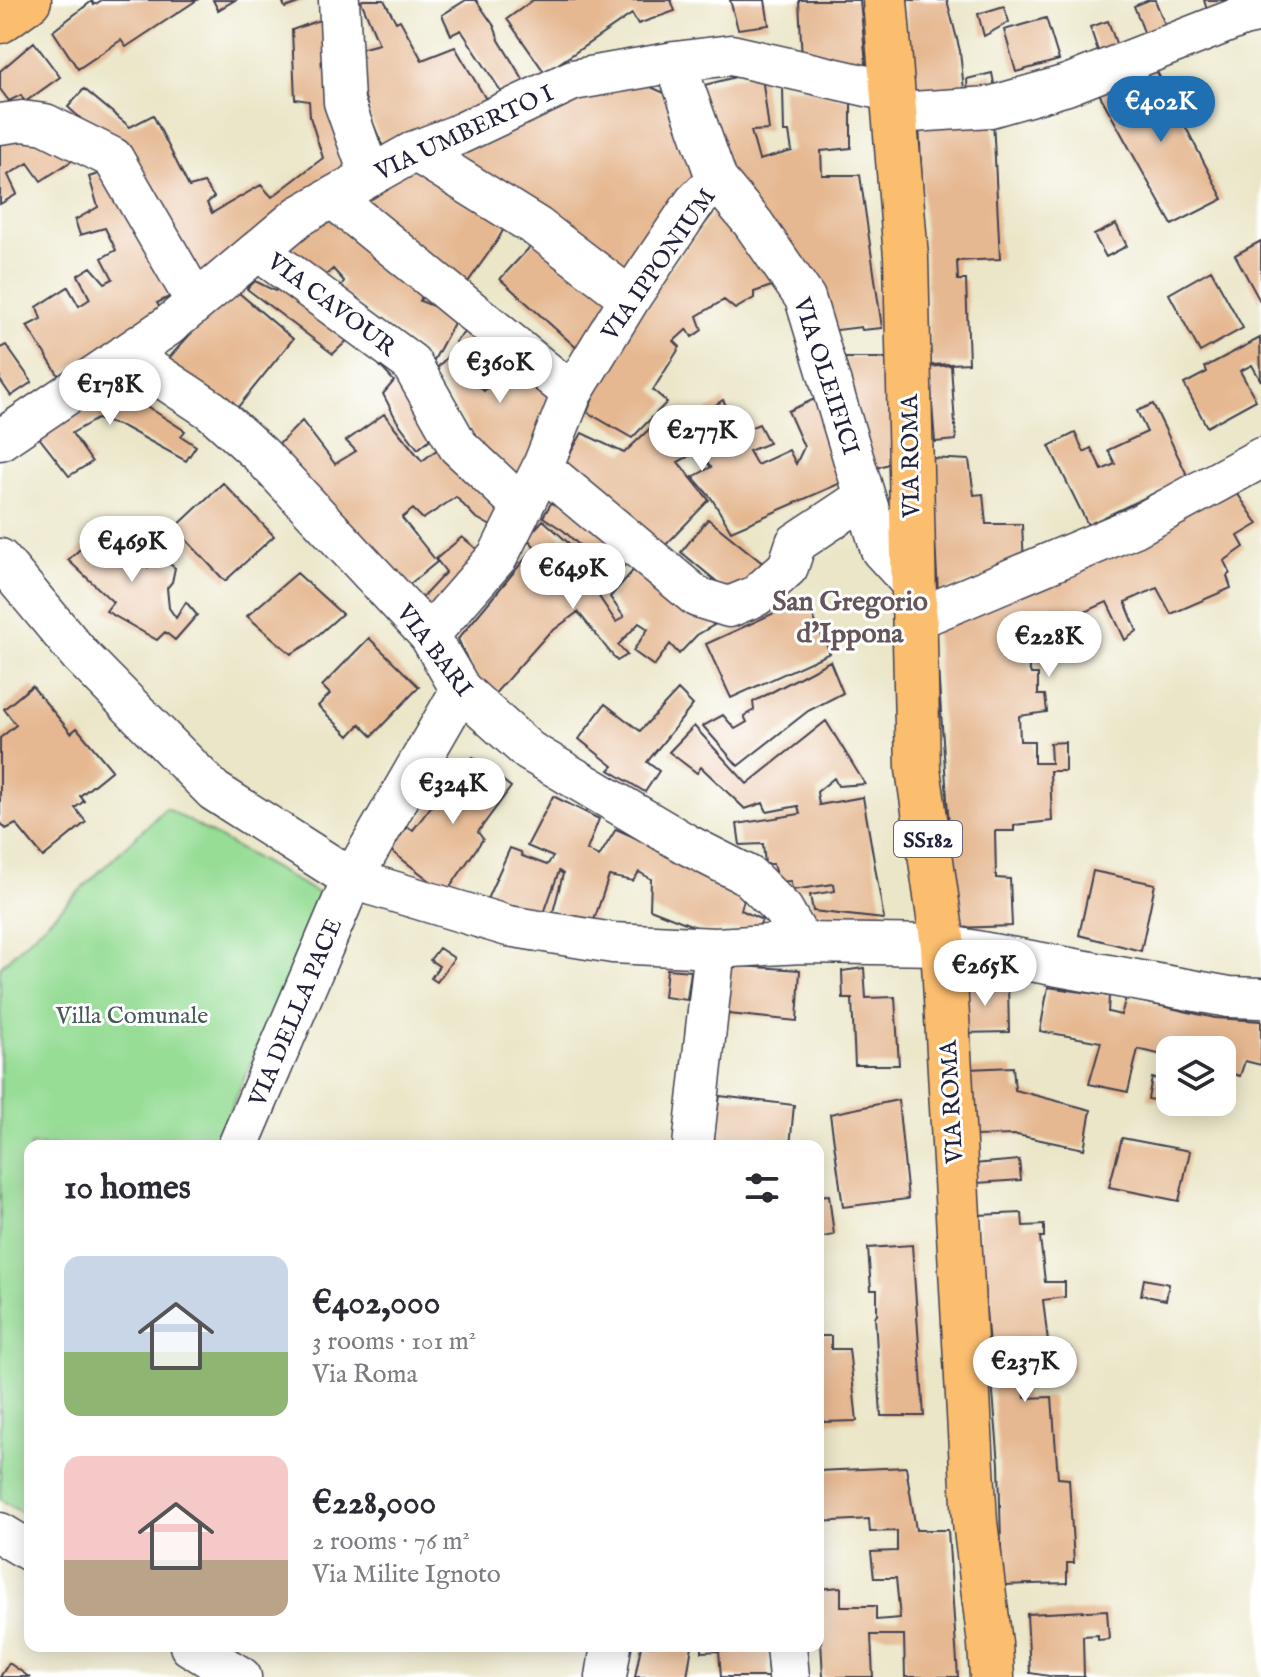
<!DOCTYPE html>
<meta charset="utf-8">
<style>
:root{--surface:#fff;--page:#f2f2f3;--text:#2b2b33;--muted:#7c7c81;--accent:#1f6fb2}
body{margin:0;font-family:"IM FELL English",serif;background:var(--page);color:var(--text);height:100vh;display:flex;flex-direction:column;font-size:30px;white-space:nowrap}
*{box-sizing:border-box;margin:0}
p{font-size:26px;color:var(--muted)}
.icon{flex:none;width:44px;height:44px;fill:none;stroke:currentColor;stroke-width:2;stroke-linecap:round;stroke-linejoin:round}
.map{position:relative;flex:1;overflow:hidden}
.details{position:absolute;left:24px;top:1140px;width:800px;height:512px;display:flex;flex-direction:column;background:var(--surface);border-radius:16px;box-shadow:0 4px 20px #0003}
.details>*{flex:none}
.buttons{position:absolute;left:1156px;top:1036px;display:grid;gap:16px}
.buttons a{display:grid;place-items:center;width:80px;height:80px;border-radius:16px;background:var(--surface);box-shadow:0 4px 20px #0003;font-size:40px}
.price{position:absolute;translate:-50% -68px;padding:0 18px;border-radius:28px;background:#fff;color:#222;font-size:26px;line-height:52px;filter:drop-shadow(0 2px 4px #0008)}
.price::after{content:'';position:absolute;left:50%;top:48px;width:24px;height:18px;margin-left:-12px;background:inherit;clip-path:polygon(0 0,100% 0,50% 100%)}
.price.selected{background:var(--accent);color:#fff}
ul{padding:0;list-style:none}
li{display:flex;align-items:center;gap:24px;height:200px;padding:0 40px}
li span{display:grid;place-items:center;flex:none;width:224px;height:160px;border-radius:16px;color:#555}
li>.icon{margin-inline-start:auto}
span .icon{width:96px;height:96px;fill:#fffc;stroke-width:1}
li b{font-size:34px}
h2{display:flex;justify-content:space-between;align-items:center;height:96px;padding:0 40px;font-size:34px}
.map>svg:first-child{display:block}
.green{fill:#97dd96;stroke:#5c8068;stroke-width:2}
.building{fill:#e5b891}
.lines{fill:none;stroke-linecap:round;stroke-linejoin:round}
.minor-casing{stroke:#403f50;stroke-width:43}
.major-casing{stroke:#403f50;stroke-width:47}
.minor{stroke:#fff;stroke-width:40}
.major{stroke:#fbbd6e;stroke-width:44}
.labels{text-anchor:middle;stroke-width:6;stroke-linejoin:round;paint-order:stroke}
.shield{fill:#fff;stroke:#646476;stroke-width:2}
.shield-label{font-size:22px;font-weight:bold;fill:#22223b}
.street-label{font-size:24px;fill:#22223b;stroke:#fff}
.park-label{font-size:24px;fill:#455a56;stroke:#fff}
.quarter-label{font-size:28px;font-weight:bold;fill:#665659;stroke:#fff}
</style>
<div class="map">
<svg width="1261" height="1677" viewBox="0 0 1261 1677">
<rect width="100%" height="100%" fill="#fff"/>
<filter id="ink" filterUnits="userSpaceOnUse"><feTurbulence type="fractalNoise" baseFrequency=".0125" numOctaves="2"/><feDisplacementMap in="SourceGraphic" scale="16" xChannelSelector="R" yChannelSelector="G"/><feConvolveMatrix kernelMatrix="1 2 1 2 8 2 1 2 1" color-interpolation-filters="sRGB"/></filter>
<filter id="wash" filterUnits="userSpaceOnUse"><feTurbulence type="fractalNoise" baseFrequency=".006" numOctaves="4" result="noise"/><feDisplacementMap in="SourceGraphic" scale="32" xChannelSelector="R" yChannelSelector="G"/><feGaussianBlur stdDeviation="1.8" result="paint"/><feColorMatrix in="noise" values="0 0 0 0 0 0 0 0 0 0 0 0 0 0 0 0 0 1.4 0 .05"/><feComposite in="paint" operator="in"/></filter>
<g filter="url(#wash)">
<rect width="100%" height="100%" fill="#ebe6c8"/>
<!-- green -->
<path class="green" d="M166,808L323,896L215,1146H30V1518L0,1499V967Z"/>
<g id="blocks">
<!-- building -->
<path class="building" d="M102,0H197L126,47L121,40L78,69L53,31L92,1L94,5Z
M213,0H235L218,10Z
M282,0H307L285,8Z
M363,0H384L396,22L400,20L422,60L455,47L490,106L386,154L371,119L352,51L379,44L361,1Z
M466,0H476L494,26L499,40L525,83L504,96L461,30L451,35L442,15Z
M533,0H671L675,11L638,24L632,14L545,73L507,19Z
M730,0H765L769,25L738,29Z
M799,0H860L867,74L802,61Z
M905,0H947L960,51L965,100L915,103Z
M1149,0H1155L1170,37L1149,45L1134,6Z
M1204,0H1244L1209,17Z
M1004,6L1009,22L984,36L978,14Z
M325,18L356,173L198,291L108,144L68,107L84,89L130,127L153,115L189,187L204,183L214,197L207,203L212,213L261,185L272,197L323,158L310,117L309,101L295,99L292,30Z
M1046,18L1059,60L1016,72L1004,30Z
M1108,21L1121,57L1102,63L1090,27Z
M34,42L60,77L25,102L21,95L9,101L0,89V71Z
M1154,66L1223,199L1172,225L1096,88Z
M992,73L996,94L968,96L967,79Z
M743,75L762,76L769,130L751,131L759,160L792,151L789,132H784L783,88H803L851,101V148L821,151L822,175H860L882,328L862,330L861,327L829,331L709,137L697,87Z
M644,84L678,99L703,173L626,288L446,159L516,110Z
M993,119L1000,259L957,261L958,280H966L969,363L931,365L919,123Z
M43,135L76,158L41,181L28,163L8,175L17,194L0,204V136Z
M420,159L511,216L497,241L463,289L355,201Z
M113,169L181,291L157,303L160,308L59,376L27,326L41,319L37,307L68,287L79,306L90,299L78,275L91,267L105,283L113,279L102,258L116,250L105,228L80,235L75,220L98,207L89,177Z
M333,204L426,286L420,301L433,306L440,296L461,310L434,360L340,290L344,281L333,269L319,281L283,250Z
M720,204L786,281L754,292V298L735,309L724,300L697,316L702,330L692,337L687,329L674,341L680,347L653,390L667,402L632,438L587,412L622,332Z
M1116,224L1127,246L1106,257L1094,235Z
M543,233L620,297L580,351L500,279Z
M1261,241V303L1235,255Z
M1211,270L1243,328L1200,352L1169,294Z
M255,281L275,291L283,281L354,334L333,354L247,289Z
M232,287L293,339L230,417L161,367Z
M473,323L560,405L525,483L489,459L434,371L449,355L484,391L494,379L455,342Z
M1260,338L1261,381L1252,365L1240,371L1256,400L1207,427L1184,384L1207,372L1205,367Z
M6,345L32,382L11,396L0,380V348Z
M391,357L441,430L418,449L397,421L383,394L394,381L380,366Z
M845,358H889L896,461L863,473Z
M951,365L956,440L935,442L929,367Z
M111,383L185,431L181,436L196,446L186,461L124,427L97,419L72,433L92,462L69,476L34,431Z
M817,398L841,483L731,531L712,499L693,477L711,467L698,451L678,462L709,500L659,552L559,473L582,433L624,453L661,418L674,433L723,400L740,432L759,424L769,443L749,451L757,465L789,450L796,464L804,447L788,411Z
M1153,404L1188,477L1088,525L1049,446L1075,433L1084,452L1091,448L1102,470L1115,464L1108,450L1147,432L1137,411Z
M384,414L422,461L443,445L514,507L500,531L475,517L456,497L423,519L413,509L402,518L437,562L405,588L276,447L302,421L335,464L356,451L346,441Z
M930,458L969,460L974,495L983,494L986,524H1022L1024,564L938,592Z
M223,483L274,536L225,581L175,528Z
M1233,487L1258,524L1238,536L1244,547L1224,561L1230,573L1227,576L1231,588L1171,614L1157,588L1125,602L1137,631L1125,640L1107,602L1065,621L1081,656L1063,662L1049,629L1040,633L1055,665L1042,669L1024,637L1020,638L1031,674H1038V695H1045L1047,712L1019,716L1020,741H1034V763H1051L1050,743L1065,742V771H1050L1052,821L1014,825V831H995L996,878L1010,879L1012,926L956,928L935,625Z
M556,495L634,556L613,577L564,531L543,517Z
M708,519L766,566L738,599L681,552Z
M543,520L592,564L588,569L600,587L596,592L616,622L624,617L610,597L644,558L714,625L697,635L679,654L670,644L654,666L633,651L648,629L639,623L618,645L627,655L617,661L578,612L547,635L491,698L476,679L458,639L535,547L527,538Z
M109,523L131,548L145,550L143,557L148,567L159,556L175,568L172,582L167,588L169,608L176,618L186,602L197,615L175,640L165,632L157,640L106,611L113,602L68,560Z
M462,537L488,558L433,618L419,601L446,572L436,559Z
M297,573L342,614L308,644L291,654L247,616Z
M805,599L830,653L731,698L706,644Z
M369,638L419,687L372,736L360,724L349,736L318,706L330,694L322,686Z
M830,661L843,693L808,711L738,766L703,726L723,715L735,729L747,722L744,716L754,710L753,702Z
M32,686L71,733L77,728L112,770L80,796L84,801L75,808L86,822L43,857L16,824L6,829L0,822V738L16,725L4,709Z
M678,690L693,705L647,762L659,771L645,792L609,770L613,766L579,739L605,704L640,731Z
M826,721L865,784L838,786L834,778L817,792L819,805L863,797L884,919L813,911L810,895L835,891L834,884L793,890L790,881L778,882L773,864H765L763,844L740,845L737,824L800,814L798,806L767,812L763,803L745,809L701,767L697,773L669,752L694,726L747,784Z
M473,757L511,787L478,832L483,839L446,893L390,850L407,827L413,830L433,804L438,805Z
M553,796L599,819L587,850L599,857L616,829L720,876L744,899L741,910L762,920L758,928L706,931L650,909L651,879L639,872L633,881L609,876L593,923L552,916L563,874L559,871L543,916L487,899L510,848L521,852L522,856L547,865L553,857L527,846Z
M1093,871L1155,884L1141,951L1079,935Z
M439,948L454,958L437,982L431,978L439,966L430,960Z
M727,965L800,970L797,1021L719,1013Z
M864,968L866,998L895,997L899,1065H855L852,999H843L842,971Z
M667,969L691,971L687,1000L664,997Z
M960,984H1008L1009,1032L962,1033Z
M1048,987L1109,996L1108,1012L1121,1015L1126,998L1215,1018L1261,1021V1065L1245,1061L1240,1076L1222,1071V1050H1170V1057L1138,1049L1128,1092L1089,1084L1101,1042L1040,1031Z
M1013,1067L1015,1090L1091,1110L1084,1149L1017,1135L972,1136L969,1069Z
M1152,1078L1170,1081V1103L1148,1099Z
M720,1096L794,1105L790,1146H711Z
M898,1100L908,1199L843,1207L830,1114Z
M1174,1102H1209L1208,1110Z
M1122,1138L1190,1151L1179,1201L1109,1187Z
M1019,1160L1021,1180L977,1183L974,1164Z
M829,1195L834,1235L818,1238V1196Z
M1022,1213L1023,1226L1044,1225V1237H1040L1045,1282H1065V1297L1043,1300L1049,1350L1072,1349L1073,1371L1023,1376L1025,1398L1052,1397L1058,1478L1069,1479L1074,1563H1067V1583L1002,1585L999,1464L978,1215Z
M912,1245L924,1416H881L875,1317L877,1315V1290H871L868,1248Z
M1144,1279L1169,1284L1166,1300L1141,1295Z
M818,1336H831V1349H849L857,1421L823,1422L822,1400H818Z
M906,1467L916,1530H948L958,1677H905L904,1635H871L873,1677H823L818,1589L841,1587V1606H876V1620L900,1618L896,1578H874L871,1552L897,1551V1531L870,1532L869,1519L818,1522V1471Z
M1107,1610L1109,1639L1098,1640V1635L1083,1636L1084,1677H1055L1030,1673L1027,1614Z
M641,1646H692L687,1677H635Z
M702,1646H767L768,1677H721L719,1651L702,1652Z
M9,1663L29,1677H0Z"/>
</g>
</g>
<g filter="url(#ink)">
<use href="#blocks" fill-opacity="0" stroke="#403f50" stroke-width="2"/>
<g class="lines">
<!-- minor casing -->
<g class="minor-casing">
<path id="minor" d="M339,0L344,102L370,176
M675,62L717,180L753,223L805,298L881,550L912,584
M896,113L990,107L1067,85L1243,16L1261,12
M0,124L22,121L45,124L113,158L196,302
M415,151L537,227L630,298
M333,198L572,393
M259,251L411,363L458,446L523,507
M126,354L211,410L261,455L429,635L461,690L529,751L686,844L749,876L783,910L802,943
M0,440L168,326L299,216L415,151L457,135L573,80L675,62L731,55L893,92
M542,468L697,597L729,607L756,596L788,567L796,543L865,497
M0,559L80,655L214,791L352,879L508,926L613,943L715,948L802,943L943,945L1229,997L1261,998
M914,620L1135,527L1261,458
M429,635L498,556L542,468L572,393L630,298L694,203L717,180
M238,1146L352,879L461,690
M693,1146L715,948
M0,1533L30,1551
M190,1646L241,1677
M786,1646L789,1677
M606,1677L611,1646"/>
</g>
<!-- major casing -->
<g class="major-casing">
<path id="major" d="M885,0L906,257L918,769L943,945L975,1522L990,1644L992,1677
M0,21L29,0"/>
</g>
<!-- minor -->
<use href="#minor" class="minor"/>
<!-- major -->
<use href="#major" class="major"/>
</g>
</g>
<g class="labels">
<!-- shield labels -->
<rect class="shield" x="894" y="821" width="68" height="36" rx="6"/>
<g class="shield-label">
<text x="928" y="847">SS182</text>
</g>
<!-- street labels -->
<g class="street-label">
<text transform="translate(464 132) rotate(-25)" y="8">VIA UMBERTO I</text>
<text transform="translate(658 264) rotate(-55)" y="8">VIA IPPONIUM</text>
<text transform="translate(332 304) rotate(37)" y="8">VIA CAVOUR</text>
<text transform="translate(827 376) rotate(72)" y="8">VIA OLEIFICI</text>
<text transform="translate(910 456) rotate(-91)" y="8">VIA ROMA</text>
<text transform="translate(435 650) rotate(53)" y="8">VIA BARI</text>
<text transform="translate(295 1012) rotate(-67)" y="8">VIA DELLA PACE</text>
<text transform="translate(951 1102) rotate(-93)" y="8">VIA ROMA</text>
</g>
<!-- park labels -->
<g class="park-label">
<text x="132" y="1023">Villa Comunale</text>
</g>
<!-- quarter labels -->
<g class="quarter-label">
<text x="850" y="610">San Gregorio<tspan x="850" dy="32">d'Ippona</tspan></text>
</g>
</g>
</svg>
<div class="buttons">
<a><svg class="icon" aria-label="layers" viewBox="0 0 24 24"><path d="M12 4l9 5-9 5-9-5zM3 14l9 5 9-5"/></svg></a>
</div>
<b class="price selected" style="left:1161px;top:144px">€402K</b>
<b class="price" style="left:500px;top:405px">€360K</b>
<b class="price" style="left:110px;top:427px">€178K</b>
<b class="price" style="left:702px;top:473px">€277K</b>
<b class="price" style="left:132px;top:584px">€469K</b>
<b class="price" style="left:573px;top:611px">€649K</b>
<b class="price" style="left:1049px;top:679px">€228K</b>
<b class="price" style="left:453px;top:826px">€324K</b>
<b class="price" style="left:985px;top:1008px">€265K</b>
<b class="price" style="left:1025px;top:1404px">€237K</b>
<section class="details">
<h2>10 homes<svg class="icon" aria-label="filters" viewBox="0 0 24 24"><path d="M4 7h16M4 17h16"/><circle cx="9" cy="7" r="2"/><circle cx="15" cy="17" r="2"/></svg></h2>
<ul>
<li><span style="background:linear-gradient(#c9d6e8 60%,#8fb573 0)"><svg class="icon" aria-label="home" viewBox="0 0 24 24"><path d="M3 11l9-7 9 7M6 9v11h12V9"/></svg></span><div><b>€402,000</b><p>3 rooms · 101 m²</p><p>Via Roma</p></div></li>
<li><span style="background:linear-gradient(#f6c9c9 65%,#b9a48a 0)"><svg class="icon" aria-label="home" viewBox="0 0 24 24"><path d="M3 11l9-7 9 7M6 9v11h12V9"/></svg></span><div><b>€228,000</b><p>2 rooms · 76 m²</p><p>Via Milite Ignoto</p></div></li>
</ul>
</section>
</div>
